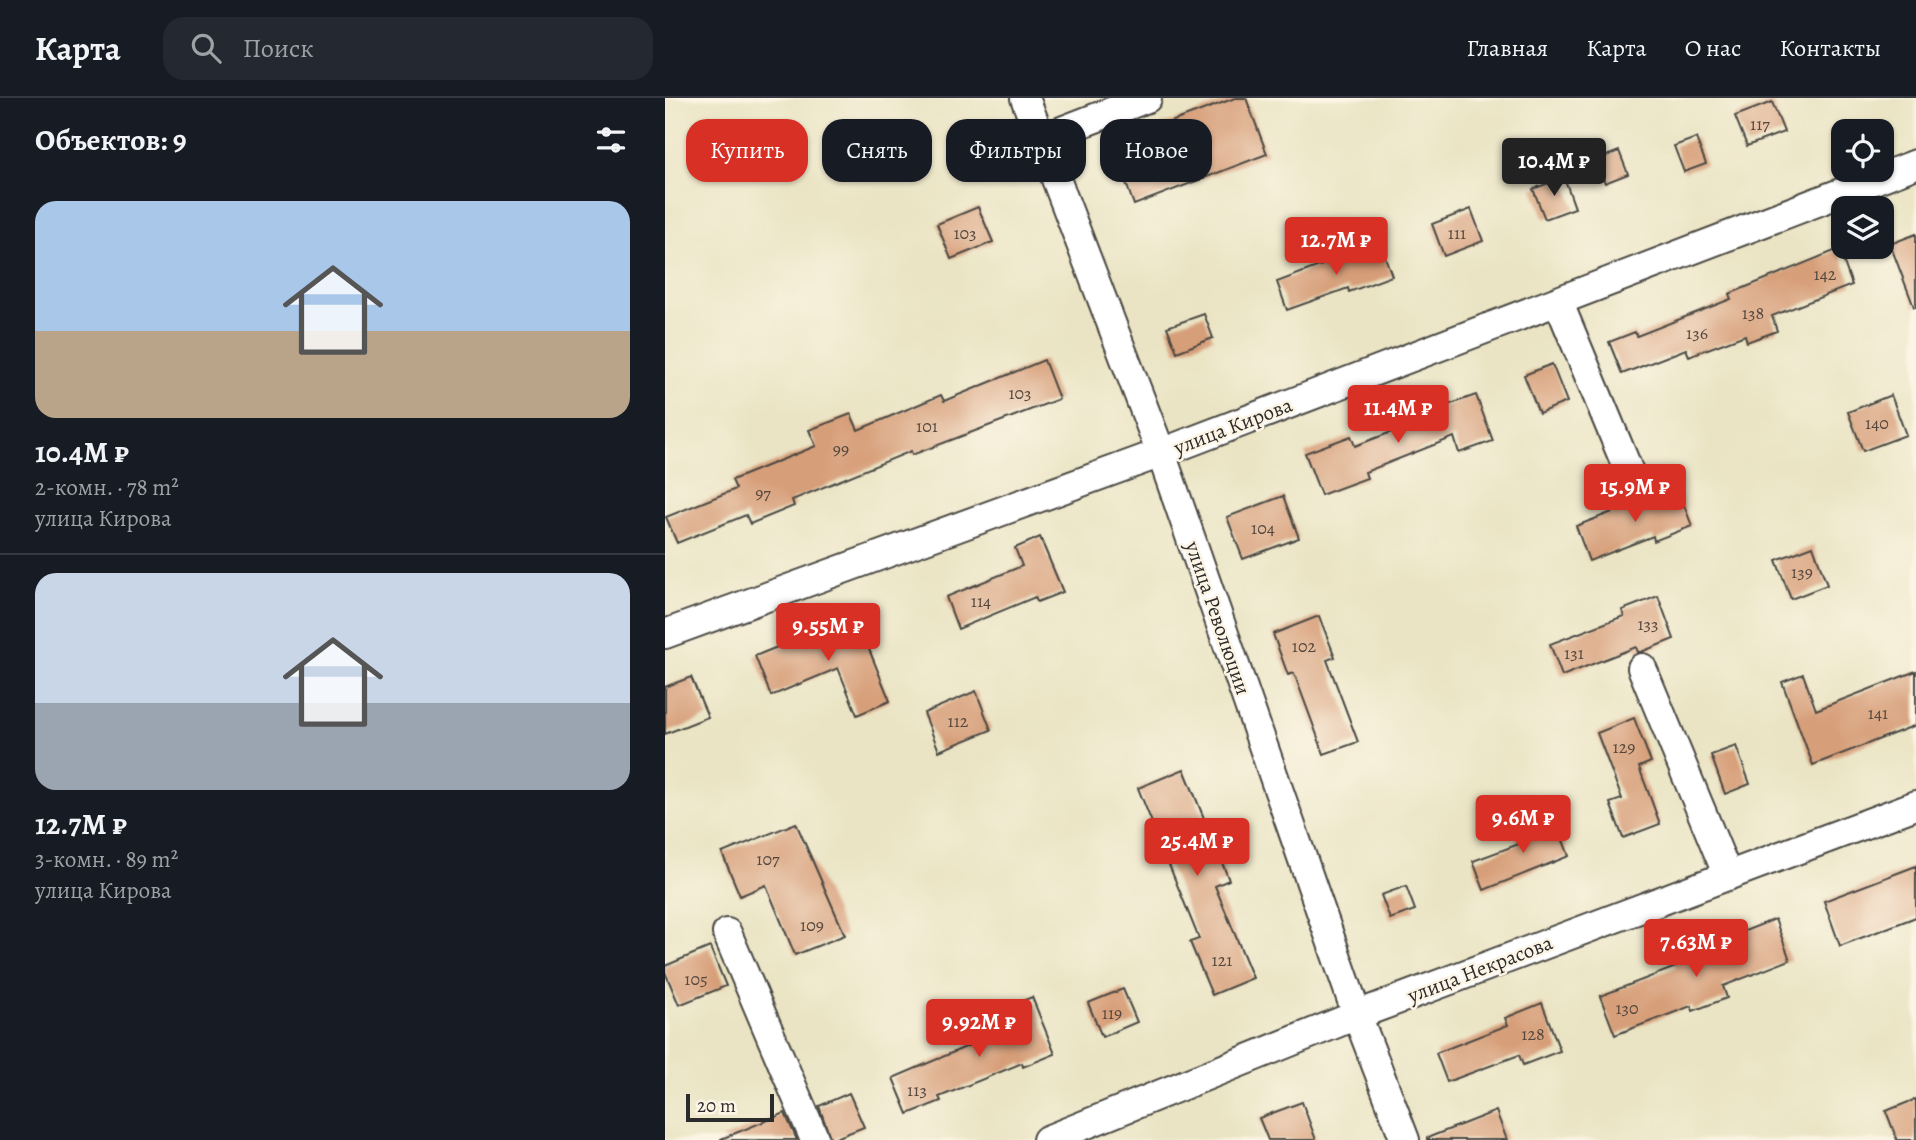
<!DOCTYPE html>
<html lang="ru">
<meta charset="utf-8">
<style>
:root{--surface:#171b24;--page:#242831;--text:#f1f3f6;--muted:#9ea1a6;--line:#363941;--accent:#d93025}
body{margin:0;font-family:Alegreya,serif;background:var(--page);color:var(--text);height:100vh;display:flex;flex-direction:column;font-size:26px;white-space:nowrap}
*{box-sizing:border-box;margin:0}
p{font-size:23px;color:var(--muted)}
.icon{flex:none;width:38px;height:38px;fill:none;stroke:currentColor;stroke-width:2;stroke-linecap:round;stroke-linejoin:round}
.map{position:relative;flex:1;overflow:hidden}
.sheet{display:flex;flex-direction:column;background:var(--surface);width:665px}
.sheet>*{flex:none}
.hud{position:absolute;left:21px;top:21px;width:665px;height:63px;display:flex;gap:14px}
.controls{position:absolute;left:1166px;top:21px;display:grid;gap:14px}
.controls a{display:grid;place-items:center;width:63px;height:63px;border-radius:14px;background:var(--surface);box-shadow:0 2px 5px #0004;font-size:35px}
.scale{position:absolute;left:21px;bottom:18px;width:88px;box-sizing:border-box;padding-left:7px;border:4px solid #2b2b2b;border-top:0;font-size:19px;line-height:24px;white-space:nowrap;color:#2b2b2b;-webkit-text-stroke:5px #fcf5e5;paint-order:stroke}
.price{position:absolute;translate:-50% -60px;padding:0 16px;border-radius:7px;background:var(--accent);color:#fff;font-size:23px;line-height:46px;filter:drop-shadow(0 2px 4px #0008)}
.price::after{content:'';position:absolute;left:50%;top:42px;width:21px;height:16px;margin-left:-10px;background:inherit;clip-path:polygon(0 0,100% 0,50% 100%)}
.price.on{background:#222;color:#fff}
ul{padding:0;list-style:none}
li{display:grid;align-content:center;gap:14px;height:371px;padding:0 35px}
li+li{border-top:2px solid var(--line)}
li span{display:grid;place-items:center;height:217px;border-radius:21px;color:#555}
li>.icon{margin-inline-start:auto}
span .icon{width:126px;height:126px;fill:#fffc;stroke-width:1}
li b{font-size:30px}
h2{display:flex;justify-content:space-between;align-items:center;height:84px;padding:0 35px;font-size:30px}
.pill{padding:0 24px;border-radius:21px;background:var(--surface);box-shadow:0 2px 5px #0004;font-size:24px;line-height:63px}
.pill.on{background:var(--accent);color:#fff}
header{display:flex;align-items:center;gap:42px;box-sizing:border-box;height:98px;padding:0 35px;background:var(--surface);border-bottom:2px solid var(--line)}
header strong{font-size:33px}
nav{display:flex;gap:38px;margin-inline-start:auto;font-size:24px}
.search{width:490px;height:63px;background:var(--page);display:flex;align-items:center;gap:18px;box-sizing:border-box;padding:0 24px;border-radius:21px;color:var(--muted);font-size:26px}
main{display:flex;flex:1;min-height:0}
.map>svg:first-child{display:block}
.building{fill:#d79f79}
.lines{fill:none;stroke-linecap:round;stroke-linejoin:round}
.minor-casing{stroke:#484742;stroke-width:32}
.minor{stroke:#fff;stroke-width:28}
.labels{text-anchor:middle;stroke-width:5;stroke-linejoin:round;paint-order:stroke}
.number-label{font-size:18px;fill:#56483e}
.street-label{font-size:21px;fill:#2b2b2b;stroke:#fcf5e5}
</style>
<header>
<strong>Карта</strong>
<div class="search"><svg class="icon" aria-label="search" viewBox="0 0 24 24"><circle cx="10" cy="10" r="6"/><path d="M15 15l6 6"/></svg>Поиск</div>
<nav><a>Главная</a><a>Карта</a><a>О нас</a><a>Контакты</a></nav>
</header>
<main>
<section class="sheet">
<h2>Объектов: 9<svg class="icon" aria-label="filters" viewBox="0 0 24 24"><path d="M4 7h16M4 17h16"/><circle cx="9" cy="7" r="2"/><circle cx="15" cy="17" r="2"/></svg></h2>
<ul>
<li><span style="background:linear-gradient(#a9c7e8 60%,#b9a48a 0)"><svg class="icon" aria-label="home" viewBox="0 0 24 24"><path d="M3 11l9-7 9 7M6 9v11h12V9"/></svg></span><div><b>10.4M ₽</b><p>2-комн. · 78 m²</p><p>улица Кирова</p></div></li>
<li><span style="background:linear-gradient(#c9d6e8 60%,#9aa5b1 0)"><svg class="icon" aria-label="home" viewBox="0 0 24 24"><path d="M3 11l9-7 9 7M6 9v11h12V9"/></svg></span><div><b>12.7M ₽</b><p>3-комн. · 89 m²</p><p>улица Кирова</p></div></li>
</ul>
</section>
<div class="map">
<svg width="1251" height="1042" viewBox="0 0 1251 1042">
<rect width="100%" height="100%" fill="#fcf5e5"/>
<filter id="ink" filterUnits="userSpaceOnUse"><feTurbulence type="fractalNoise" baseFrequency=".0143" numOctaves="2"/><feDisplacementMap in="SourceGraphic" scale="14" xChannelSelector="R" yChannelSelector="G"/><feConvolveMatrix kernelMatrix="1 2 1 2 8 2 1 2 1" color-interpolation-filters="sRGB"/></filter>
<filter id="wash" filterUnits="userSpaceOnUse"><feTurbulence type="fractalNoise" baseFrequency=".00686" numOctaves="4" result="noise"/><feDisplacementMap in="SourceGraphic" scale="28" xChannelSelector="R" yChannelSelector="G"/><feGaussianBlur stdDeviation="1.57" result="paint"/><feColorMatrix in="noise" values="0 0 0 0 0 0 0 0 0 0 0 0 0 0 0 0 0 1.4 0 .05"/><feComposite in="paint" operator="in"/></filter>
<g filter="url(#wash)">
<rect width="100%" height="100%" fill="#eae4c4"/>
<g id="blocks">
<!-- building -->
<path class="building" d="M570,0H581L602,56L469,107L447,46Z
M1107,4L1119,34L1082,48L1070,18Z
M1031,40L1041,66L1019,74L1009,48Z
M954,53L963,76L940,85L931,62Z
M899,79L910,110L880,121L868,91Z
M313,109L328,144L286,161L272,126Z
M806,111L818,143L779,158L767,126Z
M1251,136V209H1249L1225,146Z
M715,145L727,178L684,194L683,190L622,212L612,184Z
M1174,151L1187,187L1107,218L1112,233L1082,244L1080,237L1024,258L1021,251L957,276L944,244L970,234L972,238L1066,201L1064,196Z
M539,216L548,240L512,254L502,229Z
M379,262L394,301L247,357L246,353L127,402L129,408L85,426L81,417L12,445L1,419L71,391L67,382L151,348L144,332L186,316L193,332L276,297L279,303Z
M887,266L902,304L874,315L859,277Z
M811,297L828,343L794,355L789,339L700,374L702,380L656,397L640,355L686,338L690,348L779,314L777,309Z
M1226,297L1241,337L1198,353L1183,314Z
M1012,389L1027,428L989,443L988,438L924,463L911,428Z
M618,398L634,440L578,461L562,419Z
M375,439L398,494L372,504L370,499L293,531L281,499L357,468L350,450Z
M1148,448L1162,487L1126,501L1111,462Z
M993,498L1009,541L976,554H973L971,549L897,578L885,546L959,518L957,512Z
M189,514L225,603L192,617L173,570L106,598L90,558L157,531L156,528Z
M654,518L670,559L662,562L693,644L659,656L629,575L623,577L608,536Z
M1251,573V627L1148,667L1117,584L1138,576L1151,612Z
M26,579L43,619L0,636V589Z
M311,593L326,632L274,653L259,615Z
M969,620L986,664L974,669L995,726L958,740L945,705L957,701L932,635Z
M1071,648L1085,686L1060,696L1046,657Z
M519,671L564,782L550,788L588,880L547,897L525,844L534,841L473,690Z
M889,719L904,758L819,792L808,763L854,746L850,734Z
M131,725L180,837L130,857L101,787L75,798L57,755Z
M1251,768V819L1175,848L1159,803Z
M741,788L750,812L725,821L716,797Z
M1110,821L1125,862L1058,888L1062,900L1028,913L1026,908L950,937L935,898L1011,869L1009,864L1074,840L1072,836Z
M45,849L61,888L14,907L0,874V868Z
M458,891L472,924L437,939L423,905Z
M367,899L390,956L358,969L357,965L274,999L276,1003L243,1016L228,980L343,931L335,912Z
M877,905L895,953L858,967L854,957L782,984L771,955L843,927L840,920Z
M184,995L199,1029L166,1042L154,1008Z
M1251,1001V1042H1232L1221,1013Z
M637,1004L651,1042H603L594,1020Z
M831,1013L842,1042H762V1040Z
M120,1015L132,1042H56V1041Z"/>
</g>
</g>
<g filter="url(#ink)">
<use href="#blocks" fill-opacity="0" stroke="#484742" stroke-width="2"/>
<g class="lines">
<!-- minor casing -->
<g class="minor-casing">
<path id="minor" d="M360,0L496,355L692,917L740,1042
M376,41L482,0
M893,203L967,381
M0,536L496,355L1251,66
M977,570L1063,778
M62,835L150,1042
M382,1042L692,917L1251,707"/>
</g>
<!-- minor -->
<use href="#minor" class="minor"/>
</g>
</g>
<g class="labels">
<!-- number labels -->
<g class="number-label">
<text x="1095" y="32">117</text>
<text x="300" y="141">103</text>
<text x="792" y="141">111</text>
<text x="1160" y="182">142</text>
<text x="1088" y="221">138</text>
<text x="1032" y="241">136</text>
<text x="355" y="301">103</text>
<text x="1212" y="331">140</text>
<text x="262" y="334">101</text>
<text x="176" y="357">99</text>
<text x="98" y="401">97</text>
<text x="598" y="436">104</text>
<text x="1137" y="480">139</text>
<text x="316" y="509">114</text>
<text x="983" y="532">133</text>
<text x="639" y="554">102</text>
<text x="909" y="561">131</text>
<text x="1213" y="621">141</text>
<text x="293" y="629">112</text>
<text x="959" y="655">129</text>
<text x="103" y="767">107</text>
<text x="147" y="833">109</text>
<text x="557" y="868">121</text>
<text x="31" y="887">105</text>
<text x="962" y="916">130</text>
<text x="447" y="921">119</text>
<text x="868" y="942">128</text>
<text x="252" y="998">113</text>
</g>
<!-- street labels -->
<g class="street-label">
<text transform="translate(568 328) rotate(-21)" y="7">улица Кирова</text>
<text transform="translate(553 520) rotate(71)" y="7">улица Революции</text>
<text transform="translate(815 871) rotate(-21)" y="7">улица Некрасова</text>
</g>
</g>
</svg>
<div class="controls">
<a><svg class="icon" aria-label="locate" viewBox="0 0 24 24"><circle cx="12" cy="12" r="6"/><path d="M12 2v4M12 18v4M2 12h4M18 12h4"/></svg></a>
<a><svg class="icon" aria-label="layers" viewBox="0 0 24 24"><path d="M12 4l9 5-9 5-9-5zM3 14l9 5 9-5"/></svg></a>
</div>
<div class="scale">20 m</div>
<b class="price on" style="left:889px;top:100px">10.4M ₽</b>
<b class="price" style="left:671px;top:179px">12.7M ₽</b>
<b class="price" style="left:733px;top:347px">11.4M ₽</b>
<b class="price" style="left:970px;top:426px">15.9M ₽</b>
<b class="price" style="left:163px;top:565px">9.55M ₽</b>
<b class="price" style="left:858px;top:757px">9.6M ₽</b>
<b class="price" style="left:532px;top:780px">25.4M ₽</b>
<b class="price" style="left:1031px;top:881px">7.63M ₽</b>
<b class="price" style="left:314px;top:961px">9.92M ₽</b>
<div class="hud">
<a class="pill on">Купить</a>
<a class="pill">Снять</a>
<a class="pill">Фильтры</a>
<a class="pill">Новое</a>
</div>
</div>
</main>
